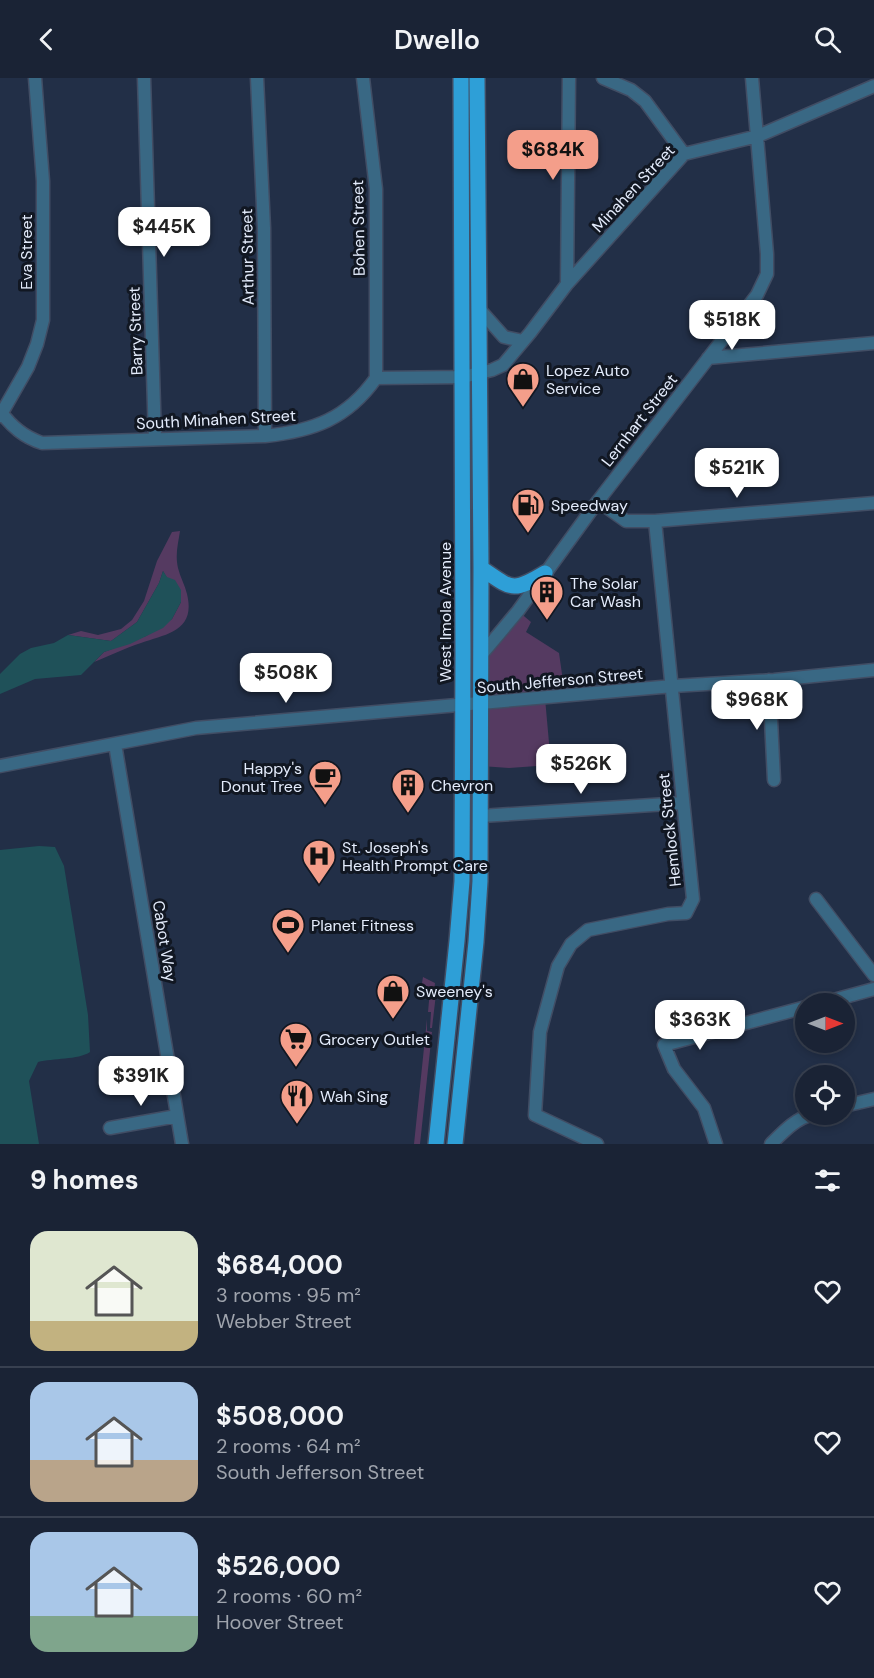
<!DOCTYPE html>
<meta charset="utf-8">
<style>
:root{--surface:#1a2335;--page:#272f41;--text:#f1f3f6;--muted:#9fa4ad;--line:#384050;--accent:#f49e8a}
body{margin:0;font-family:"DM Sans",sans-serif;background:var(--page);color:var(--text);height:100vh;display:flex;flex-direction:column;font-size:22px;white-space:nowrap}
*{box-sizing:border-box;margin:0}
p{font-size:20px;color:var(--muted)}
.icon{flex:none;width:33px;height:33px;fill:none;stroke:currentColor;stroke-width:2;stroke-linecap:round;stroke-linejoin:round}
.map{position:relative;height:1066px;overflow:hidden}
.sheet{display:flex;flex-direction:column;background:var(--surface);flex:1}
.sheet>*{flex:none}
.needle{width:39px;rotate:90deg}
.fabs{position:absolute;left:795px;top:915px;display:grid;gap:12px}
.fabs a{display:grid;place-items:center;width:60px;height:60px;border-radius:50%;background:var(--surface);box-shadow:0 3px 9px #0003,0 0 0 2px var(--line);font-size:30px}
.price{position:absolute;translate:-50% -51px;padding:0 14px;border-radius:12px;background:#fff;color:#222;font-size:20px;line-height:39px;filter:drop-shadow(0 2px 3px #0008)}
.price::after{content:'';position:absolute;left:50%;top:36px;width:18px;height:14px;margin-left:-9px;background:inherit;clip-path:polygon(0 0,100% 0,50% 100%)}
.price.selected{background:var(--accent);color:#111}
ul{padding:0;list-style:none}
li{display:flex;align-items:center;gap:18px;height:150px;padding:0 30px}
li+li{border-top:2px solid var(--line)}
li span{display:grid;place-items:center;flex:none;width:168px;height:120px;border-radius:18px;color:#555}
li>.icon{margin-inline-start:auto}
span .icon{width:72px;height:72px;fill:#fffc;stroke-width:1}
li b{font-size:26px}
h2{display:flex;justify-content:space-between;align-items:center;height:72px;padding:0 30px;font-size:26px}
header{display:flex;justify-content:space-between;align-items:center;height:78px;padding:0 30px;background:var(--surface);font-size:27px;font-weight:600}
.map>svg:first-child{display:block}
.green{fill:#553a61}
.water{fill:#1f5159}
.lines{fill:none;stroke-linecap:round;stroke-linejoin:round}
.minor-casing{stroke:#414d64;stroke-width:15}
.major-casing{stroke:#414d64;stroke-width:18}
.minor{stroke:#396884;stroke-width:12}
.major{stroke:#2e9fd7;stroke-width:15}
.labels{text-anchor:middle;stroke-width:6;stroke-linejoin:round;paint-order:stroke}
.street-label{font-size:16px;fill:#e4ecfc;stroke:#111722}
.poi-label{font-size:16px;fill:#e4ecfc;stroke:#111722;text-anchor:start}
</style>
<header><svg class="icon" aria-label="back" viewBox="0 0 24 24"><path d="M15 5l-7 7 7 7"/></svg>Dwello<svg class="icon" aria-label="search" viewBox="0 0 24 24"><circle cx="10" cy="10" r="6"/><path d="M15 15l6 6"/></svg></header>
<div class="map">
<svg width="874" height="1066" viewBox="0 0 874 1066">
<rect width="100%" height="100%" fill="#222f47"/>
<!-- green -->
<path class="green" d="M180,453C178,466 175,477 178,490C180,499 185,507 187,516C196,553 167,556 141,565C125,570 109,578 94,584L104,574L146,558L172,541L181,524L163,493L159,505L137,544L111,563L68,557L81,553L98,557L121,551L132,542L144,523L157,483L172,454Z
M518,533L531,544L526,554L559,575L565,617L545,620L551,687L509,690L481,688L482,576Z
M423,899L435,905L434,915L436,916L432,950H430L431,934H428L430,912L421,911Z
M427,941V953L432,954L420,1066H414Z"/>
<!-- water -->
<path class="water" d="M163,493L167,499L175,502L181,512V524L172,541L163,550L130,566L104,574L81,597L35,601L0,616V596L20,576L31,570L54,565L68,557L111,563L137,544L159,505Z
M39,768L55,769L64,788L88,937L90,974C78,982 53,980 38,984L29,1003L39,1066H0V772Z"/>
<g class="lines">
<!-- minor casing -->
<g class="minor-casing">
<path id="minor" d="M144,0L155,361
M257,0L264,150L265,358
M363,0L376,111V300
M603,0L631,12L645,23L684,76
M567,206L569,0
M480,232L504,259L523,263
M708,280L874,265
M0,333C12,349 24,359 42,365L265,358C313,353 347,341 376,300L463,299L492,292L503,287L530,255L567,206L684,76L758,58L874,8
M0,338L28,289L37,266L43,242V103L35,0
M598,423L626,443H655L874,425
M482,576L518,533L598,423L757,217L767,196V176L752,0
M769,602L774,702
M115,666L182,1066
M0,688L196,650L673,608L774,602L874,592
M481,738L683,725
M816,821L874,897
M819,926L874,911
M844,1028L874,1021
M110,1050L177,1038
M597,1066L535,1037L540,954L558,888L571,866L588,852L668,836L686,835L693,821L655,443
M716,1066L704,1030L674,991L664,967L806,929
M771,1066C784,1053 795,1041 813,1036"/>
</g>
<!-- major casing -->
<g class="major-casing">
<path id="major" d="M481,490C512,511 512,515 545,495
M436,1066L457,863L462,803L463,576L461,0
M455,1066L476,864L480,803L481,490L477,0"/>
</g>
<!-- minor -->
<use href="#minor" class="minor"/>
<!-- major -->
<use href="#major" class="major"/>
</g>
<!-- icons -->
<defs>
<g id="shop-pin" transform="scale(1.725)"><path d="M0 17L-7.5 6A9.5 9.5 0 1 1 7.5 6Z" fill="#f49e8a" stroke="#111722"/><path d="M-5-2.5h2.3a2.7 3.5 0 0 1 5.4 0H5L5.5 6h-11ZM-1.5-2.5h3a1.5 2.3 0 0 0-3 0Z" fill="#111"/></g>
<g id="fuel-pin" transform="scale(1.725)"><path d="M0 17L-7.5 6A9.5 9.5 0 1 1 7.5 6Z" fill="#f49e8a" stroke="#111722"/><path d="M-5.5-6h7V0h2V4h1.3V-2.5L3-4.5l.8-.8L6-3V5H2.5V1h-1V6h-7ZM-4.2-4.7v3.2H.2V-4.7Z" fill="#111"/></g>
<g id="building-pin" transform="scale(1.725)"><path d="M0 17L-7.5 6A9.5 9.5 0 1 1 7.5 6Z" fill="#f49e8a" stroke="#111722"/><path d="M-4-6H4V6H1V3H-1V6H-4ZM-2.5-4.3h1.7v1.8h-1.7ZM.8-4.3h1.7v1.8H.8ZM-2.5-1h1.7V.8h-1.7ZM.8-1h1.7V.8H.8Z" fill="#111"/></g>
<g id="cafe-pin" transform="scale(1.725)"><path d="M0 17L-7.5 6A9.5 9.5 0 1 1 7.5 6Z" fill="#f49e8a" stroke="#111722"/><path d="M-5.5-4.5H6V0H3Q3 3.5 0 3.5H-2.5Q-5.5 3.5-5.5 0ZM3-3.2v2h1.7v-2ZM-6 4.5H4V6H-6Z" fill="#111"/></g>
<g id="hospital-pin" transform="scale(1.725)"><path d="M0 17L-7.5 6A9.5 9.5 0 1 1 7.5 6Z" fill="#f49e8a" stroke="#111722"/><path d="M-5-5h3v3.5h4V-5h3V5h-3V1.5h-4V5h-3Z" fill="#111"/></g>
<g id="stadium-pin" transform="scale(1.725)"><path d="M0 17L-7.5 6A9.5 9.5 0 1 1 7.5 6Z" fill="#f49e8a" stroke="#111722"/><path d="M0-5a6.5 5 0 1 0 0 10a6.5 5 0 1 0 0-10ZM-3.5-1.8h7v3.6h-7Z" fill="#111"/></g>
<g id="supermarket-pin" transform="scale(1.725)"><path d="M0 17L-7.5 6A9.5 9.5 0 1 1 7.5 6Z" fill="#f49e8a" stroke="#111722"/><path d="M-6-5.5h2.5l.6 2H6L4.5 2H-2.5L-4.4-4H-6ZM-1.5 3.2a1.3 1.3 0 1 0 .1 0ZM3 3.2a1.3 1.3 0 1 0 .1 0Z" fill="#111"/></g>
<g id="restaurant-pin" transform="scale(1.725)"><path d="M0 17L-7.5 6A9.5 9.5 0 1 1 7.5 6Z" fill="#f49e8a" stroke="#111722"/><path d="M-5-6h1v4h1v-4h1v4h1v-4h1v5L-1.5 .5V6h-2V.5L-5-1ZM5-6V6H3V1.5H1.5Q1.5-4 5-6Z" fill="#111"/></g>
</defs>
<g fill-rule="evenodd">
<use href="#shop-pin" x="523" y="301"/>
<use href="#fuel-pin" x="528" y="427"/>
<use href="#building-pin" x="547" y="514"/>
<use href="#cafe-pin" x="325" y="699"/>
<use href="#building-pin" x="408" y="707"/>
<use href="#hospital-pin" x="319" y="778"/>
<use href="#stadium-pin" x="288" y="847"/>
<use href="#shop-pin" x="393" y="913"/>
<use href="#supermarket-pin" x="296" y="961"/>
<use href="#restaurant-pin" x="297" y="1018"/>
</g>
<g class="labels">
<!-- street labels -->
<g class="street-label">
<text transform="translate(633 110) rotate(-47)" y="6">Minahen Street</text>
<text transform="translate(358 150) rotate(-91)" y="6">Bohen Street</text>
<text transform="translate(26 174) rotate(-90)" y="6">Eva Street</text>
<text transform="translate(247 179) rotate(-91)" y="6">Arthur Street</text>
<text transform="translate(135 253) rotate(-92)" y="6">Barry Street</text>
<text transform="translate(216 341) rotate(-3)" y="6">South Minahen Street</text>
<text transform="translate(639 342) rotate(-52)" y="6">Lernhart Street</text>
<text transform="translate(445 534) rotate(-90)" y="6">West Imola Avenue</text>
<text transform="translate(560 602) rotate(-5)" y="6">South Jefferson Street</text>
<text transform="translate(669 752) rotate(-96)" y="6">Hemlock Street</text>
<text transform="translate(165 863) rotate(81)" y="6">Cabot Way</text>
</g>
<!-- poi labels -->
<g class="poi-label">
<text x="546" y="298">Lopez Auto<tspan x="546" dy="18">Service</tspan></text>
<text x="551" y="433">Speedway</text>
<text x="570" y="511">The Solar<tspan x="570" dy="18">Car Wash</tspan></text>
<text x="302" y="696" text-anchor="end">Happy's<tspan x="302" dy="18">Donut Tree</tspan></text>
<text x="431" y="713">Chevron</text>
<text x="342" y="775">St. Joseph's<tspan x="342" dy="18">Health Prompt Care</tspan></text>
<text x="311" y="853">Planet Fitness</text>
<text x="416" y="919">Sweeney's</text>
<text x="319" y="967">Grocery Outlet</text>
<text x="320" y="1024">Wah Sing</text>
</g>
</g>
</svg>
<div class="fabs">
<a><svg class="needle" viewBox="-14 -14 28 28"><path d="M0-13l5 13h-10z" fill="#e53935"/><path d="M0 13l5-13h-10z" fill="#9fa4ad"/></svg></a>
<a><svg class="icon" aria-label="locate" viewBox="0 0 24 24"><circle cx="12" cy="12" r="6"/><path d="M12 2v4M12 18v4M2 12h4M18 12h4"/></svg></a>
</div>
<b class="price selected" style="left:553px;top:103px">$684K</b>
<b class="price" style="left:164px;top:180px">$445K</b>
<b class="price" style="left:732px;top:273px">$518K</b>
<b class="price" style="left:737px;top:421px">$521K</b>
<b class="price" style="left:286px;top:626px">$508K</b>
<b class="price" style="left:757px;top:653px">$968K</b>
<b class="price" style="left:581px;top:717px">$526K</b>
<b class="price" style="left:700px;top:973px">$363K</b>
<b class="price" style="left:141px;top:1029px">$391K</b>
</div>
<section class="sheet">
<h2>9 homes<svg class="icon" aria-label="filters" viewBox="0 0 24 24"><path d="M4 7h16M4 17h16"/><circle cx="9" cy="7" r="2"/><circle cx="15" cy="17" r="2"/></svg></h2>
<ul>
<li><span style="background:linear-gradient(#dfe7d0 75%,#c2b280 0)"><svg class="icon" aria-label="home" viewBox="0 0 24 24"><path d="M3 11l9-7 9 7M6 9v11h12V9"/></svg></span><div><b>$684,000</b><p>3 rooms · 95 m²</p><p>Webber Street</p></div><svg class="icon" aria-label="heart" viewBox="0 0 24 24"><path d="M12 20l-8-8c-3-5 5-10 8-4 3-6 11-1 8 4z"/></svg></li>
<li><span style="background:linear-gradient(#a9c7e8 65%,#b9a48a 0)"><svg class="icon" aria-label="home" viewBox="0 0 24 24"><path d="M3 11l9-7 9 7M6 9v11h12V9"/></svg></span><div><b>$508,000</b><p>2 rooms · 64 m²</p><p>South Jefferson Street</p></div><svg class="icon" aria-label="heart" viewBox="0 0 24 24"><path d="M12 20l-8-8c-3-5 5-10 8-4 3-6 11-1 8 4z"/></svg></li>
<li><span style="background:linear-gradient(#a9c7e8 70%,#7fa58c 0)"><svg class="icon" aria-label="home" viewBox="0 0 24 24"><path d="M3 11l9-7 9 7M6 9v11h12V9"/></svg></span><div><b>$526,000</b><p>2 rooms · 60 m²</p><p>Hoover Street</p></div><svg class="icon" aria-label="heart" viewBox="0 0 24 24"><path d="M12 20l-8-8c-3-5 5-10 8-4 3-6 11-1 8 4z"/></svg></li>
</ul>
</section>
